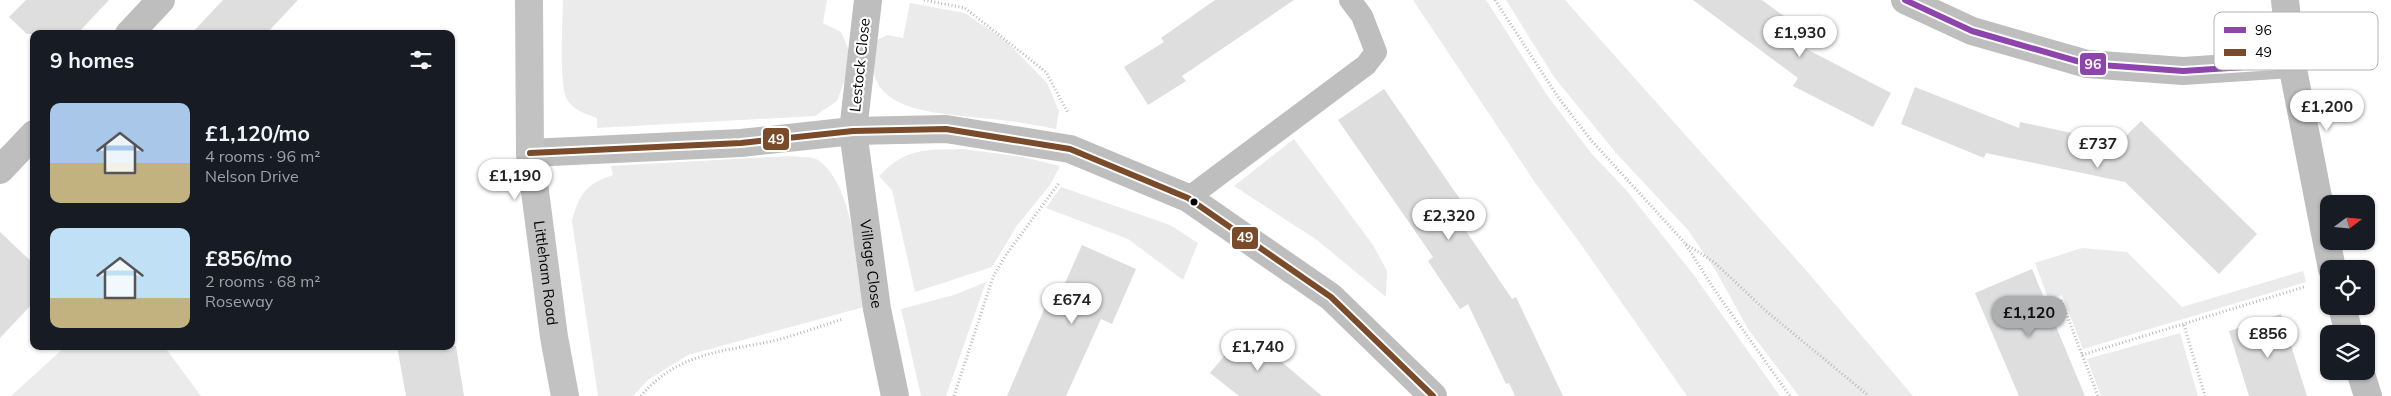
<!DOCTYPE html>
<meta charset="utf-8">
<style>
:root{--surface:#171b24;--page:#242831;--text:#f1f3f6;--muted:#9ea1a6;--accent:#adaeaf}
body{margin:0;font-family:Mulish,sans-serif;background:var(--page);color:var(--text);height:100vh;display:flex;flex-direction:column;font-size:19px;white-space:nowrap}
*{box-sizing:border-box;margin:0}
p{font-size:16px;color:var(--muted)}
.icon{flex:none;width:28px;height:28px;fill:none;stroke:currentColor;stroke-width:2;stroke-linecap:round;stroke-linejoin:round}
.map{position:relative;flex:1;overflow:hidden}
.panel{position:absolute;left:30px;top:30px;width:425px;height:320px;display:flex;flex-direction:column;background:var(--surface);border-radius:10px;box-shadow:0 1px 4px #0004}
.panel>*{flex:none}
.needle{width:32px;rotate:74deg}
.controls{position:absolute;left:2320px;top:195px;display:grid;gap:10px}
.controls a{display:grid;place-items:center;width:55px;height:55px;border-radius:10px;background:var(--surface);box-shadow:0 1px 4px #0004;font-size:25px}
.price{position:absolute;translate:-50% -42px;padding:0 11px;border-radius:18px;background:#fff;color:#222;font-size:16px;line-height:32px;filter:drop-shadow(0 1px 2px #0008)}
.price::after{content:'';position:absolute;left:50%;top:30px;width:15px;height:11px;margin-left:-8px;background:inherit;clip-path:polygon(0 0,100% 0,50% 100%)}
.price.on{background:var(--accent);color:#111}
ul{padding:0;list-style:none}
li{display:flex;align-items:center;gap:15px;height:125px;padding:0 20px}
li span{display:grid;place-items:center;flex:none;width:140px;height:100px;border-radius:10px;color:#555}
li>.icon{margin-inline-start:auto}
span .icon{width:60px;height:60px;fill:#fffc;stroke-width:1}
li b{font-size:21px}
h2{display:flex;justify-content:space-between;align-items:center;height:60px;padding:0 20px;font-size:21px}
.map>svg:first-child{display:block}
.green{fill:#ebebeb}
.building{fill:#dedede}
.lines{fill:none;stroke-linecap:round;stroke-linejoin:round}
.path{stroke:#b9b9b9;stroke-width:3;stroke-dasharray:1 2.5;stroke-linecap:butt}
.lane{stroke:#bebebe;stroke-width:22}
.street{stroke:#bebebe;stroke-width:28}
.secondary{stroke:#c2c2c2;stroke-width:28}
.bus-1-casing{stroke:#fff;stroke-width:10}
.bus-2-casing{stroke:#fff;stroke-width:10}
.bus-1{stroke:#8e44ad;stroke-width:6}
.bus-2{stroke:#7a4b2a;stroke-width:6}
.bus-dot{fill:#000;stroke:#fff;stroke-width:2}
.labels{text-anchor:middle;stroke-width:4.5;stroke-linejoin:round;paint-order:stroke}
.street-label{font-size:15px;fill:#000;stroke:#fff}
.key{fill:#fff;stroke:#b2b2b2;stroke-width:1}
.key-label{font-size:14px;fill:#000}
.line-badge{stroke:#fff;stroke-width:2}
.badge-label{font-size:14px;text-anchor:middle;font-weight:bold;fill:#fff}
</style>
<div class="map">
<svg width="2391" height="396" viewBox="0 0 2391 396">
<rect width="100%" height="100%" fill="#fff"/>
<!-- green -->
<path class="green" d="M563,0H827L823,23L841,32L849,50L847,75L837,101L815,116L597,128V118C586,114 575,111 568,101C558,87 563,19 563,0Z
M1413,0H1486L1547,95L1591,153L1627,191L1693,274L1780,396H1687L1580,243L1536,184Z
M1506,0H1565L1805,269L1913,396H1799L1748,329L1716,271L1688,230L1616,153L1554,77Z
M910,3L965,13L1007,42L1047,83L1059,111L1056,129C1031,124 1006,120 980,118C931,112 856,112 876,40L888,35L903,38Z
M1294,139L1373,245L1387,271L1386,297L1317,240L1234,186Z
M963,149L1023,157L1060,166L1050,185L1016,227L992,267L915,292L892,190L879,176C907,147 926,150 963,149Z
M788,156C796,157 811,156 818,160C854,185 857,266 864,307L688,355L648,380L633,396H598L572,221C579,194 586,184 613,175L611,166Z
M1061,187L1170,225L1198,243L1183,280L1128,239L1046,208Z
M2082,248L2127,252L2182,307L2303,271L2306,282L2083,349L2062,295L2054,298L2060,315L2055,317L2035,263Z
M986,282L946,396H921L901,309L954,295Z
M2180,333L2198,396H2101L2087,359Z
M66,346H164L201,396H11Z"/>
<!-- building -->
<path class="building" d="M26,0H109L77,34H27L9,17Z
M223,0H298L266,34H191Z
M1215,0H1294L1182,76L1186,81L1148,105L1124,67L1164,42L1161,38Z
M1693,0H1762L1800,28L1791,41L1891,93L1873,127L1793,86L1798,78Z
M1915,87L2019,128L2020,122L2119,143L2141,121L2257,234L2219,274L2125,182L1986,153L1984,158L1901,124Z
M1384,89L1473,218L1462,225L1512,299L1516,297L1563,396H1515L1509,383L1506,384L1468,304L1460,309L1428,261L1433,257L1338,120Z
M0,232L34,264V302L0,338Z
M1082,245L1136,269L1112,324L1101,319L1066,396H1007L1049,298L1057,301Z
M2032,269L2085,396H2019L1975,293Z
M2281,314L2307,396H2249L2229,331Z
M1245,331L1322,396H1239L1210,373Z
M397,346H456L464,396H406Z"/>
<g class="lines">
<!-- path -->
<path class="path" d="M924,0L965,8L1046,72L1068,113
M1495,0L1558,97L1591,140L1684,242L1718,295L1790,396
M1686,244L1714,262L1766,311L1869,396
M2061,300L2098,396
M2184,325L2205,396
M2082,355L2304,287
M641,396C679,351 725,352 777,340C799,334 821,326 843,319
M954,396L993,277L1006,255L1059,183"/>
<!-- lane -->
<path class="lane" d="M1188,198L1366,65L1376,52L1362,16L1350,0"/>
<!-- street -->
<g class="street">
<path id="s1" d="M868,0L853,131L877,309L895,396"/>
<path d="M1905,0L1972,31L2087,64L2183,71L2292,64"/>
<path d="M2285,0L2292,64L2332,269"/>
<path d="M129,34L161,0"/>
<path d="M530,153L741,143L853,131L946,129L1070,149L1188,198L1331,297L1433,396"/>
<path d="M0,170L34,134"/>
<path d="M2342,306L2349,334"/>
<path d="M2360,371L2368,396"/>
</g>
<!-- secondary -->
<path class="secondary" id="s2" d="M529,0L530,153L554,337L565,396"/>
<!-- bus-1 casing -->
<g class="bus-1-casing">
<path id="bus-1" d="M1905,0L1972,31L2087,64L2183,71L2292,64"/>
</g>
<!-- bus-2 casing -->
<g class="bus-2-casing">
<path id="bus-2" d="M530,153L741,143L853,131L946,129L1070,149L1188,198L1331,297L1433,396"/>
</g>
<!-- bus-1 -->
<use href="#bus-1" class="bus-1"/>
<!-- bus-2 -->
<use href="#bus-2" class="bus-2"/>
</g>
<!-- markers -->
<circle class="bus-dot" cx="1194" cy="202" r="4.5"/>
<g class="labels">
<!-- street labels -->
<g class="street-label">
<text transform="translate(860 65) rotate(-84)" y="5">Lestock Close</text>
<text dy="5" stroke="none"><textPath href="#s1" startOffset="266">Village Close</textPath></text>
<text dy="5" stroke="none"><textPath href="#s2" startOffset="274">Littleham Road</textPath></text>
</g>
</g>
<!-- legend -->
<rect x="2214" y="12" width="164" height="58" rx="8" class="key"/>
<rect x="2224" y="27" width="22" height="6" fill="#8e44ad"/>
<rect x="2224" y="49" width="22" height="7" fill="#7a4b2a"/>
<g class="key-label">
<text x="2255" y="35">96</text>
<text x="2255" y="57">49</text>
</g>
<g class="line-badge">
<rect x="2079" y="52" width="28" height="24" rx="5" fill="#8e44ad"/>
<rect x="762" y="127" width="28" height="24" rx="5" fill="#7a4b2a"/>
<rect x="1231" y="226" width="28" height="24" rx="5" fill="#7a4b2a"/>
</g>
<g class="badge-label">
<text x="2093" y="69">96</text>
<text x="776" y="144">49</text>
<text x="1245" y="242">49</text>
</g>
</svg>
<div class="controls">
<a><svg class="needle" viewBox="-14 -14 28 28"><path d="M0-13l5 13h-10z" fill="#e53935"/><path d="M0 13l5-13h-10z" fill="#9ea1a6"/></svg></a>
<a><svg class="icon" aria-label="locate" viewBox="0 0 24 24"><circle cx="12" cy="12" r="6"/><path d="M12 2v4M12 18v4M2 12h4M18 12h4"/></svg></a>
<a><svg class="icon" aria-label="layers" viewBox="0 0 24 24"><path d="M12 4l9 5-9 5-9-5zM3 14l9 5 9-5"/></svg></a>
</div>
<b class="price" style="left:1800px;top:58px">£1,930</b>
<b class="price" style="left:2327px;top:132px">£1,200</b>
<b class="price" style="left:2098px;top:169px">£737</b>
<b class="price" style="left:515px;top:201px">£1,190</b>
<b class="price" style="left:1449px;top:241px">£2,320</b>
<b class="price" style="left:1072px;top:325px">£674</b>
<b class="price on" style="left:2029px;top:338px">£1,120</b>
<b class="price" style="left:2268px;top:359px">£856</b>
<b class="price" style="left:1258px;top:372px">£1,740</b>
<section class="panel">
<h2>9 homes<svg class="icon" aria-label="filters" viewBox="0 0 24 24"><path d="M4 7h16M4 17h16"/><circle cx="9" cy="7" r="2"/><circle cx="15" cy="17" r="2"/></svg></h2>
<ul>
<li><span style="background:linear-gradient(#a9c7e8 60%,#c2b280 0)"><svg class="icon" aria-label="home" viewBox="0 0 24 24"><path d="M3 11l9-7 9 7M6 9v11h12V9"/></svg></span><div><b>£1,120/mo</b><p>4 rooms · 96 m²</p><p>Nelson Drive</p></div></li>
<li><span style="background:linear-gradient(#bfe0f5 70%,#c2b280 0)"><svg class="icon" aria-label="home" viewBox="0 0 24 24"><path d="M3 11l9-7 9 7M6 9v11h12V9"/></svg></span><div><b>£856/mo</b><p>2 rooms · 68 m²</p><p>Roseway</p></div></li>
</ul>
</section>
</div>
